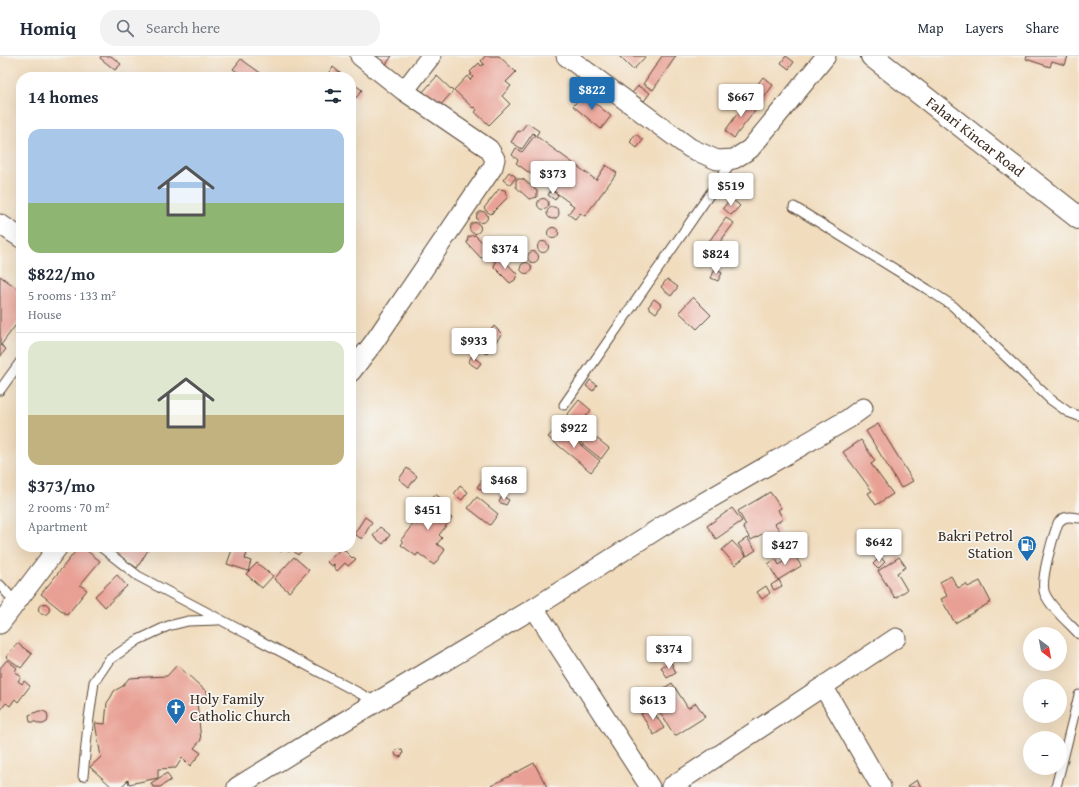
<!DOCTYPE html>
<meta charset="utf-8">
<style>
:root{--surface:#fff;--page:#f2f2f3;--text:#1f2937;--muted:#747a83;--line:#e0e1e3;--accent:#1f6fb2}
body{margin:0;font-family:"Gentium Book Plus",serif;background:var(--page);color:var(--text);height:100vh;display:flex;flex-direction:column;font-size:15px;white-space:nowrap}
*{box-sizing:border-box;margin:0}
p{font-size:13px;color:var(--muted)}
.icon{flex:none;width:22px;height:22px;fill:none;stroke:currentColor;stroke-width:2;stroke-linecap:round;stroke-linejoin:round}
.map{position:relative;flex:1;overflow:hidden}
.side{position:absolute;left:16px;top:16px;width:340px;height:480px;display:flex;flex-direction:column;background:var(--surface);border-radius:16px;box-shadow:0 4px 16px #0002}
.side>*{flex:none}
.needle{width:26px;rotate:148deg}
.buttons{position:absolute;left:1023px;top:571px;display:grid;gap:8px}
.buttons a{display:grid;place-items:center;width:44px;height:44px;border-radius:50%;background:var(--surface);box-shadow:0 4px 16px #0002;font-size:20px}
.price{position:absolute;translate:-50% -34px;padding:0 9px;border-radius:4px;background:#fff;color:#222;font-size:13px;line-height:26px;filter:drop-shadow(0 1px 2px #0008)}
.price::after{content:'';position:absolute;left:50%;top:24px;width:12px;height:9px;margin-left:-6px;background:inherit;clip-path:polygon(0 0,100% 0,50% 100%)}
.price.active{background:var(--accent);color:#fff}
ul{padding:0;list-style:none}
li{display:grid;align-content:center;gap:8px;height:212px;padding:0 12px}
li+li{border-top:1px solid var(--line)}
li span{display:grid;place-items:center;height:124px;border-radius:12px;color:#555}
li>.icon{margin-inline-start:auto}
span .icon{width:72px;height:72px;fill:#fffc;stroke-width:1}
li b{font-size:17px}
h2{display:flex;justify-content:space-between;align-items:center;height:48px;padding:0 12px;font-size:17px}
header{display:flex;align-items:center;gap:24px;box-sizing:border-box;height:56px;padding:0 20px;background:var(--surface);border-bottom:1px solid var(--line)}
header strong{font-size:19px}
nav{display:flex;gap:22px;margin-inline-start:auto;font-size:14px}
.search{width:280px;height:36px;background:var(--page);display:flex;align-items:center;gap:10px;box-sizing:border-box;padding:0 14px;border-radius:16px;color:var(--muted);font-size:15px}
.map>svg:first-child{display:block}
.building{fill:#e9a094}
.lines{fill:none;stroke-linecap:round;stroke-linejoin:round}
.service-casing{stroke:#564536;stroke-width:11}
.minor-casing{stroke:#564536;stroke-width:21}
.tertiary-casing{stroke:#564536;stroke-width:24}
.service{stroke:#fff;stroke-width:9}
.minor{stroke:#fff;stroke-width:19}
.tertiary{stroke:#fff;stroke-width:22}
.labels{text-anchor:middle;stroke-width:3.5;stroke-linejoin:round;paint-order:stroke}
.street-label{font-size:15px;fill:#3b2a1e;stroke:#f6f6f2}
.poi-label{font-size:15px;fill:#3b2a1e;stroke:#f6f6f2;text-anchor:end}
</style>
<header>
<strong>Homiq</strong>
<div class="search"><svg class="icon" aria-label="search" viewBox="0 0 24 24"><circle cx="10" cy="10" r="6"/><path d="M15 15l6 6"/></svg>Search here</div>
<nav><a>Map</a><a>Layers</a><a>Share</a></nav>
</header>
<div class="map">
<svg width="1079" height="731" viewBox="0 0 1079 731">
<rect width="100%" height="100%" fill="#f6f6f2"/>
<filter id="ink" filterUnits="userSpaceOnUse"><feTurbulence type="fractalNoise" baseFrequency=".025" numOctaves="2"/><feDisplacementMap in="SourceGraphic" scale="8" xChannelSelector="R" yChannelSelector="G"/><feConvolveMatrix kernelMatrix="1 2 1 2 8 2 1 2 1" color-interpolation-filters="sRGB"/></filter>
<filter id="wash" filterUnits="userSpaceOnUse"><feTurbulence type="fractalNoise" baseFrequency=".012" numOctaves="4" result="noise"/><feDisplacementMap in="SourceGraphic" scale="16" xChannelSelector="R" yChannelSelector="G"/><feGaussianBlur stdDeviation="0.9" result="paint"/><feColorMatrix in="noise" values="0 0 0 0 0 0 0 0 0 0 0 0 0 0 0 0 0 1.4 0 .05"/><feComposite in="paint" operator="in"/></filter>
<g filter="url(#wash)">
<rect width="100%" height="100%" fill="#f1dcbd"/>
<g id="blocks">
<!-- building -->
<path class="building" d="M101,0H111L121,8L115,14L100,2Z
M369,0H392L384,11Z
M485,0H499L516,16L506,26L511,30L502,40L510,48L489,69L475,56L477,54L474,51L473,52L454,34L467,20L470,24L473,21L470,19L472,18L470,16L479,7L481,10L484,8L481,5Z
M619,0H646L633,14Z
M662,0H676L653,34L643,28Z
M786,0L794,6L789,13L781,7Z
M1027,0H1068L1065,9L1052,5L1050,11L1026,3Z
M241,3L266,21H245L233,13Z
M333,11L345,21H325Z
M437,20L453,35L438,52L422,37Z
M763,21L773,29L759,49L748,41Z
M351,26L362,34L356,42L351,38Z
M638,30L650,37L644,45L632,37Z
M584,38L611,60L601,73L573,50Z
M748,43L758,51L734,82L725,75Z
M527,67L539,75L536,80L596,124L606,109L617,117L585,160L580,157L575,163L568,158L574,150L516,107L518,104L512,99L516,92L522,96L535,79L533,77L522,93L511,86L518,75L520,76Z
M636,78L643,84L637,92L630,86L632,84L631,83Z
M509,116L516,121L510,129L503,124Z
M516,123H523L537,135V141L529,143L516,131Z
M499,133L505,134L507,142L491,158L486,155L484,152Z
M551,134L558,139L555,144L548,139Z
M731,142L740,150L731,159L723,152Z
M537.5 148a5.5 5.5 0 1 1 11 0a5.5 5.5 0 1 1-11 0Z
M547 157a6 6 0 1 1 12 0a6 6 0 1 1-12 0Z
M476.5 161a5.5 5.5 0 1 1 11 0a5.5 5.5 0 1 1-11 0Z
M726,162L734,167L714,194L707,188Z
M469.5 172a5.5 5.5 0 1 1 11 0a5.5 5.5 0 1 1-11 0Z
M547.5 177a5.5 5.5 0 1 1 11 0a5.5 5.5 0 1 1-11 0Z
M475,179L490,194L488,200L481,202L467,187L468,181Z
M537.5 191a5.5 5.5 0 1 1 11 0a5.5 5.5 0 1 1-11 0Z
M527.5 201a5.5 5.5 0 1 1 11 0a5.5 5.5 0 1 1-11 0Z
M502,202L517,218L515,224L510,227L494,211L495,205Z
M520.5 212a5.5 5.5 0 1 1 11 0a5.5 5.5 0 1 1-11 0Z
M715,213L722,217L718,225L711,222Z
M0,220L21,235V262L1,289L6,293L0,301Z
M667,223L678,231L671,240L661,231Z
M693,241L711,259L697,273L679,256Z
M654,243L662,249L656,257L648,251Z
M494,270L502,278L486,298L477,291Z
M472,300L481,307L477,312L468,306Z
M590,324L597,329L593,335L586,330Z
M579,344L591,354L580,369L609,392L601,403L559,369Z
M878,368L913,425L901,432L866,375Z
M558,370L600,405L591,416L548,381Z
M861,384L875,405L871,408L893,438L876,449L868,437L872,435L843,396Z
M407,412L417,420L409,431L399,423Z
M487,418L494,423L484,436L477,431Z
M460,430L468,436L462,444L454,438Z
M770,436L781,452L778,454L783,463L775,468L780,475L768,483L764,477L751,484L743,471L746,469L738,455Z
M435,438L450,449L444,457L452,462L439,479L442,482L437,488L445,494L434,509L418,497L416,500L401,489L403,486L401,484Z
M502,440L509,444L506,449L499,446Z
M477,441L498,458L490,469L468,452Z
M732,452L742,465L716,483L707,470Z
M365,461L372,466L362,483L354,478Z
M380,471L390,479L383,488L373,480Z
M747,482L756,494L747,500L738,488Z
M732,485L746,500L735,509L722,494Z
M79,491H82L100,505L80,529L87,534L67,559L41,538Z
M112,491H150L137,512L110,494Z
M233,491H249L245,503L251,505L248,515L227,508Z
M276,491H305L298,499L291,493L289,496L284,492L281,496Z
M342,492L352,502L353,501L356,503L348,510L345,507L337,515L333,510L335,509L334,508L331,510L327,506Z
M792,495L801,510L778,524L768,508L776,503L779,509L784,505L782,501Z
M294,501L309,514L289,536L274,523Z
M880,501L885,506L878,513L873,508Z
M899,501L906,511L897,517L907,534L895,542L878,515Z
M257,507L273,520L262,532L246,518Z
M117,519L127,530L105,551L95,540Z
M951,520L958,532L966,528L968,531L980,525L991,546L955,567L941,543L947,540L940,526Z
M779,524L782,530L774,534L771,529Z
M766,530L770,537L762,543L757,536Z
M38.5 553a5.5 5.5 0 1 1 11 0a5.5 5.5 0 1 1-11 0Z
M17,587L32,598L21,612L6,601Z
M7,604L17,612L15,615L21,621L18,625L22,628L24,625L30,630L18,646L15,643L10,650L6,647L0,655V612Z
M671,606L676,617L667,622L661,611Z
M177,609L208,637L197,646L201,684L194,692L201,697L190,710L182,702L176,712L158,713V722L129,728L128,724L121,731H112L90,711L101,701L95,667L105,668L107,647L111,641L114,635L123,630L129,622L167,620Z
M672,627L688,652L696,647L705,661L675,680L650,641Z
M651,652L664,672L654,679L641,658Z
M39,655H43L47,657L48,662L47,666L43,668H39L36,666H30L29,659Z
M395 697a4 4 0 1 1 8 0a4 4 0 1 1-8 0Z
M534,707L547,731H489Z
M167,717L171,724L160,731H153L151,727Z
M917,724L921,731H909L908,730Z"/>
</g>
</g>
<g filter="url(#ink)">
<use href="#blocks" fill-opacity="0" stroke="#564536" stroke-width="1"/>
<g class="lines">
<!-- service casing -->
<g class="service-casing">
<path id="service" d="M794,151L927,233L953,250L1050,343L1068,356L1079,360
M0,334L21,305
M564,349L734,103
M1079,462C1070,461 1064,459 1058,467C1053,481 1039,526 1045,538C1052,553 1068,566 1079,578
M101,491L138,520L376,646
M0,529L16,547
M83,720L88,669L94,626L109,604L138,584L168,570L188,565L218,564
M1056,731L1079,639"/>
</g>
<!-- minor casing -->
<g class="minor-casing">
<path id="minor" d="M566,0L690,92L717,104L734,103L750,93L826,0
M404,35L431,0
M0,168L21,182
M351,316L374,286L493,111L495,103L489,93L404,35L360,0
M534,552L650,731
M0,568L58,491
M823,630L881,731
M237,731L328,675L534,552L661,471L848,363L863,352
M671,731L896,582"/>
</g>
<!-- tertiary casing -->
<g class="tertiary-casing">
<g id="tertiary">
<path id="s1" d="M872,0L1079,162"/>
</g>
</g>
<!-- service -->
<use href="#service" class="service"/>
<!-- minor -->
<use href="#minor" class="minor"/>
<!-- tertiary -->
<use href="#tertiary" class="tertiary"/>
</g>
</g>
<!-- icons -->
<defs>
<g id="fuel-pin" transform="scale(1)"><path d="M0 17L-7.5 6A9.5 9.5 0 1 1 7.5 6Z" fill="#1f6fb2" stroke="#f6f6f2"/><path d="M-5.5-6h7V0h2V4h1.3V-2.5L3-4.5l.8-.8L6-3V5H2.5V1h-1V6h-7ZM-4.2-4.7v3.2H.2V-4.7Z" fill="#fff"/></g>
<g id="church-pin" transform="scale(1)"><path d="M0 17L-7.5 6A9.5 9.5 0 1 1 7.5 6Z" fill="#1f6fb2" stroke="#f6f6f2"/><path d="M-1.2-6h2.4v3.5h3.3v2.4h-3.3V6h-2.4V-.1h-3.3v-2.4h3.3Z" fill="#fff"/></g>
</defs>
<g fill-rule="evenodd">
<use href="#fuel-pin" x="1027" y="489"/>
<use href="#church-pin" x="176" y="652"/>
</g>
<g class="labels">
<!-- street labels -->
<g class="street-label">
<text dy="5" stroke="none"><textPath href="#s1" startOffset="131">Fahari Kincar Road</textPath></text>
</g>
<!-- poi labels -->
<g class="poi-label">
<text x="1013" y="485">Bakri Petrol<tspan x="1013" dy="17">Station</tspan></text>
<text x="190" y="648" text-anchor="start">Holy Family<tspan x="190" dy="17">Catholic Church</tspan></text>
</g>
</g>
</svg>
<div class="buttons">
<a><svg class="needle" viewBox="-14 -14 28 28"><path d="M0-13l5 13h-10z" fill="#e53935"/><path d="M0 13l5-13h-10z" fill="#747a83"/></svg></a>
<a>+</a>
<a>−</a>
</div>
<b class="price active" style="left:592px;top:55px">$822</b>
<b class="price" style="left:741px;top:62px">$667</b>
<b class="price" style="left:553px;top:139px">$373</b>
<b class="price" style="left:731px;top:151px">$519</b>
<b class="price" style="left:505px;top:214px">$374</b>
<b class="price" style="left:716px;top:219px">$824</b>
<b class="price" style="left:474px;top:306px">$933</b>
<b class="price" style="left:574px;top:393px">$922</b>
<b class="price" style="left:504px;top:445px">$468</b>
<b class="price" style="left:428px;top:475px">$451</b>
<b class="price" style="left:879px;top:507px">$642</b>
<b class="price" style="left:785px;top:510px">$427</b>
<b class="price" style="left:669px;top:614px">$374</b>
<b class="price" style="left:653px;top:665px">$613</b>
<section class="side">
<h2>14 homes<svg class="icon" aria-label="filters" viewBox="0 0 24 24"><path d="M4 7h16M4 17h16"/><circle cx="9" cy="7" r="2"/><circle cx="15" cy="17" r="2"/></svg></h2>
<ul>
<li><span style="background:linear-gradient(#a9c7e8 60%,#8fb573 0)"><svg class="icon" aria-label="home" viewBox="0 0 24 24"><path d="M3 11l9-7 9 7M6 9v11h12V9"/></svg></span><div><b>$822/mo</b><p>5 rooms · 133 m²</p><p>House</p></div></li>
<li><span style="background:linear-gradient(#dfe7d0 60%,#c2b280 0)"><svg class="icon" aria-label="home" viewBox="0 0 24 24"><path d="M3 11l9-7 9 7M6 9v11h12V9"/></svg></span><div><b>$373/mo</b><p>2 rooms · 70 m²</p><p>Apartment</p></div></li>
</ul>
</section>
</div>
